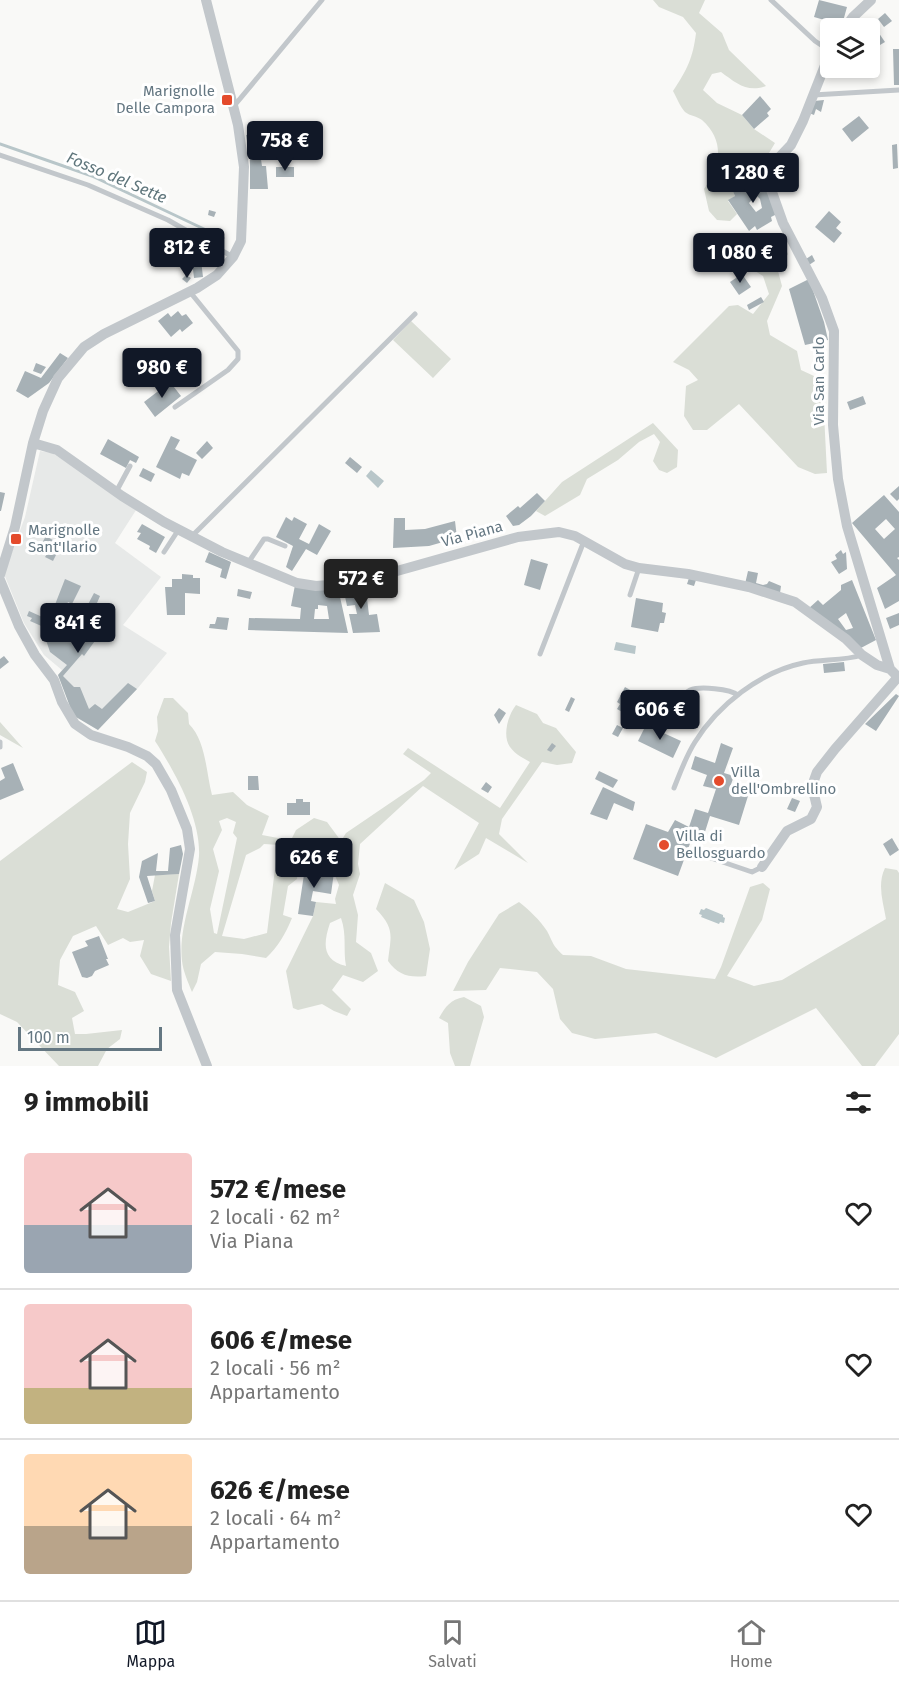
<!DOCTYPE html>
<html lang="it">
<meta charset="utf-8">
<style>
:root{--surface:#fff;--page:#f6f6f6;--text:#222;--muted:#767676;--line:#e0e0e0;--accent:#111827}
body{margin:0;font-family:"Fira Sans",sans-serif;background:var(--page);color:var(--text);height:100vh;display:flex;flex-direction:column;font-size:22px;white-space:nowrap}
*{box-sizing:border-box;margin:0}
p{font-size:20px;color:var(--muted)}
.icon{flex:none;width:33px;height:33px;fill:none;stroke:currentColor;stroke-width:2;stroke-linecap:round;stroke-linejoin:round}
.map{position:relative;height:1066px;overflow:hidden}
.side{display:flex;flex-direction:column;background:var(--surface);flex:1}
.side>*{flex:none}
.fabs{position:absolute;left:820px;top:18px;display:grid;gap:12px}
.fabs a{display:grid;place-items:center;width:60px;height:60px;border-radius:6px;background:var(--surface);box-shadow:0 3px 9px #0003;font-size:30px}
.scale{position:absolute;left:18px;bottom:15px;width:144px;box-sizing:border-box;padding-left:6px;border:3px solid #647782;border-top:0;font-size:16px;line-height:21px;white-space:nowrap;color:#647782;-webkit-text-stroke:4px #fff;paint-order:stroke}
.price{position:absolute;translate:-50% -51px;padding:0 14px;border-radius:6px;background:var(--accent);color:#fff;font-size:20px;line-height:39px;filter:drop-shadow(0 2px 3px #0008)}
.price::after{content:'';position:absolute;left:50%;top:36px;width:18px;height:14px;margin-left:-9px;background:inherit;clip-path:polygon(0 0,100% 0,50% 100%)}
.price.active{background:#222;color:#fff}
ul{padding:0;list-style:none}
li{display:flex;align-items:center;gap:18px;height:150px;padding:0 24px}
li+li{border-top:2px solid var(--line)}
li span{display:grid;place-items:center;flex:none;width:168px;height:120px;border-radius:6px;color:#555}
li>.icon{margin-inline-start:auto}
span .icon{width:72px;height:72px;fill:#fffc;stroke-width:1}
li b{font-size:26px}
h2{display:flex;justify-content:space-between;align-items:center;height:72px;padding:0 24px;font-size:26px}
.tabs{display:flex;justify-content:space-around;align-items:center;height:84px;border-top:2px solid var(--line);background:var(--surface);font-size:16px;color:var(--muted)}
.tabs a{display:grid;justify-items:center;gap:3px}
.tabs .active{color:var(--accent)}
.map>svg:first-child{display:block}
.built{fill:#e7e9e8}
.green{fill:#daded6;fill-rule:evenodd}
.water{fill:#b8c6c9}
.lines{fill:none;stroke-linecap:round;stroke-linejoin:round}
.stream{stroke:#b8c6c9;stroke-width:3}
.building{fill:#a7b1b6;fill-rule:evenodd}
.service{stroke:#c2c7cb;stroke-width:5}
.minor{stroke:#c2c7cb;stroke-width:10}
.poi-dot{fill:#e44b2c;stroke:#fff;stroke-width:2}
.labels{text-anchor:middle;stroke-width:6;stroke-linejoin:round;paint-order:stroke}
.poi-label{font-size:15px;fill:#647782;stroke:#fff;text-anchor:start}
.street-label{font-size:15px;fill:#647782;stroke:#fff}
.water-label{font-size:16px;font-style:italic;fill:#5f767c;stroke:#fff}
</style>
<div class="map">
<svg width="899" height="1066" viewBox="0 0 899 1066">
<rect width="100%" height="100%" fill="#f9f9f7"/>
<!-- built -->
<path class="built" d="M40,451L52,453L138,507L115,543L161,577L123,625L167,653L137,689L98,730L76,717L58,675L62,670L44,655L24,623L4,574L25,517Z"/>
<!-- green -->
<path class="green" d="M653,0H705L699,13L722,33L729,50L766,86C747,93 736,83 721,72L712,74L703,90L717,103L742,115L754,129L775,143L769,153H758C752,168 745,179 732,189L735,196L728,201L737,214L730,221L717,220L709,211L704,189C721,165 725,141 702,120C697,116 690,116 685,112C680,107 676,96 673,91C687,70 693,58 696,33L683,17L659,7Z
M778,233L788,254L778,271L782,286L767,321L770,335L797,351L801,370L814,376L823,394L827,473L815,474L798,467L739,404L707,430H693L684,416L686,386L698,380L689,370L673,362L729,306L738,305L753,314L769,294L763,276L747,266L744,251L753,244H762Z
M411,321L451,359L433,378L393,340Z
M653,423L678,450L677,467L667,473L659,470L653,461L660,442L654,434L639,442L618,460L587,479L580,495L545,516L536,511L562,482Z
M164,698H173L188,713L189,724C206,741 206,772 212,795L233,792L247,805L269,816L262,835L278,838L285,842L292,838L296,830L314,818L327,822L341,841L346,833L424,780L431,773L403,754L408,748L500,808L530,762C523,758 516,755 510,747C502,736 508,715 516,705L537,714L543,723L556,728L576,752L572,763L557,765L542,762L502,819L499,834L528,863L486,838L479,854L454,870L479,823L423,786L360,844L358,864L360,874L353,895L358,915L356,942L371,953L378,971L363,982L343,975L332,990L351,1009L347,1016L334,1011L322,1004L298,1010L293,1008L286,971L313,916L316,902L336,904L335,899L339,885L334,873L321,871C326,859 323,851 313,844L288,856L298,865L297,879L288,886L283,915L292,918C286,933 278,947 266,958L242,954L215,952L201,964L197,982L192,992C188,982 183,971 182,961C178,926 196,891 199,856C201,819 175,772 155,741L158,731L157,717ZM227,818L236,822L233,833L237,838L217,934L214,933L210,909L219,871L213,849L222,830L219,821ZM264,844L280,845L277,853L267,933L244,939L222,936L246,855L260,848ZM341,918C347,935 343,950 346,966C322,960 323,944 330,923Z
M0,722L23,748L0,735Z
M132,762L147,772L145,782L130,813L128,844L130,879L117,909L128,912L155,901L152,891L155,875L179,874L171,923L169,947L171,981L151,974L140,956L144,940L130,942L123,938L108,945L96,926L73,936L60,960L58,985L75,992L84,1011L72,1018L75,1034H86L122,1030L120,1039L107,1049L98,1066H59L17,1022L0,1014V861Z
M885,868L897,870L899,873V1034L875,1066H862L816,1008L716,1058L656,1033L595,1039L572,1033L560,1019L553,989L537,972L500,968L486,990L453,991L468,962L499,914L519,902C529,910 540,920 547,931C553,942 552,945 563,955L591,956L626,969L715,979L721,967L750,887L763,883L770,889L762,920L727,976L754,986L782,980L886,919C883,902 877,884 885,868Z
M385,883L414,900L424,922L430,949L426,976C409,978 398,975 388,961C391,935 395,929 376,909Z
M464,997L481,1006L484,1017L470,1066H455L450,1053L448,1023L439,1018C446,1006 450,1000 464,997Z"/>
<!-- water -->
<path class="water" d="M371,470L384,481L378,488L366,476Z
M616,642L636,646L635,654L614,650Z
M706,908L723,915V917L725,918L724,923L720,922L719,924L701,917L702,915L699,914L701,909L704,910Z"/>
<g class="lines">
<!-- stream -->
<path class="stream" d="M0,144L92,176L223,238"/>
</g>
<!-- building -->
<path class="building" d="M819,0L847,7L842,25L814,17Z
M885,13L892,21L884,27L878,19Z
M874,26L885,42L870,51V28Z
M893,49H899V85H894Z
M760,96L771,109L767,113L769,116L754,129L742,115Z
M824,100L821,112L816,109L814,115L809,113L814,101Z
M859,116L869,128L852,142L842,129Z
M257,133L262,166H266L268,189H250V159L246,135Z
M897,144L898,168L893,169L892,145Z
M276,167H294V177H276Z
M760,171L764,180L761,184L768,190L777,214L771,217L772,221L757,230L755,226L749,231L728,200L735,196L732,189L742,181L747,187ZM756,195L760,199L762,208L756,212L749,203Z
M209,210L216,212L214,217L208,215Z
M829,211L841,222L836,228L842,233L834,243L815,227Z
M201,252V258L195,259L194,253Z
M812,255L815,261L809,265L806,259Z
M201,260L203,277L194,278L192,261Z
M742,274L751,287L739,295L730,282Z
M186,275L191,278L187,283L182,279Z
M809,279L824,322L828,340L805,345L789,289Z
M761,297L764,302L749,310L747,305Z
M178,311L182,316L186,314L193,323L182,332L180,329L171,337L158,321L168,313L171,317Z
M60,353L68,358L49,383L28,398L16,391L25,371L41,378Z
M36,363L46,367L41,374L33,371Z
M170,382L181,396L155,417L144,402Z
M863,396L866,404L850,410L847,402Z
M171,436L180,440L175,449L197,460L189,476L182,473L180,479L156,467Z
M108,439L139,457L136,463L130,460L126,468L100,454Z
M207,441L213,448L202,459L196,453Z
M350,457L362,467L357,473L345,463Z
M143,468L155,474L151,482L139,476Z
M899,486V499L897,501L890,494Z
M0,492L5,493L1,511H0Z
M537,493L545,501L531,516L519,525L513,526L506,516L518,506L520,508Z
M884,495L899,512V557L897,558L899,560V601L885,609L877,588L896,575L852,523ZM886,519L895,529L884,539L875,529Z
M286,517L292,521L294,517L307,524L299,539L309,544L319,524L331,531L317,555L306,549L292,571L286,567L293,546L276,537Z
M394,518H405V530L425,529L455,521L457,538L429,546L393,548Z
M142,524L165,537L156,553L149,549L150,546L137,539L141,533L137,532Z
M46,536L61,545L53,561L45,557L49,551L45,548L46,545L42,543Z
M841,550L843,554L846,552L847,569L839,574L831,562L837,559L835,555Z
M209,552L231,562L226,579L220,577L222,569L205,562Z
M531,559L548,564L540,590L524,585Z
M748,571L758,573L756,583L763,585L767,584L769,581L781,586L780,593L745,584Z
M182,574L193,575V578H200V594L185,593V615H167L165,587H172V579H182Z
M689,578L696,580L694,586L687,584Z
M65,579L81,586L72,604L68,602L61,617L63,618L61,624L69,631L84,612L94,593L100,596L91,617L105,627L84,656L82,654L63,676L74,687H80L89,709L95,704L102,709L128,683L137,689L98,730L76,717L72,712L58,675L67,665L50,652L46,640L49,636L44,633L46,628L30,621L32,618L27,616L29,611L49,620ZM71,633L76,637L72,643L67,639Z
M852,580L876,640L859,649L808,609L818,600L823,605L841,590V585ZM846,613L853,628L846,630L838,619Z
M365,582L369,615L377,614L380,632L353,633L349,614H357L355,605L347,606L343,587Z
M295,585L338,588L348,633L248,630L249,618L300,619L301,608L291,606ZM318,605L327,606L329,619H314L315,609H318Z
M238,589L252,592L250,599L237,596Z
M636,598L663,603L662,612L666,613L664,623H660L658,632L631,627Z
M899,613V625L890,629L886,618Z
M217,617L229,618L227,630L209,628L210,624H215Z
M4,656L9,662L0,669V659Z
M844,662L845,671L824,673L823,664Z
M625,687L632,691L626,706L632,708L629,716L617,709L620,704L617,702Z
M896,694L899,696L876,731L865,724Z
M571,697L575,699L569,712L565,710Z
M499,708L506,713L499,724L494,715Z
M617,725L623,728L618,737L612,734Z
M646,725L681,741L673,758L638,741Z
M552,743L556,746L551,752L547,750Z
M721,743L733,748L724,773L734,776L729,790L748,796L739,825L710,816L704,835L695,830L678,876L633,859L646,824L668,832L675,820L689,827L695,809L708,813L716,789L703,786L707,775L691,769L695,756L715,763Z
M13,763L24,790L0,800V781L5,778L1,768Z
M599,771L618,780L613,788L595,779Z
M248,776H258L259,790H248Z
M486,782L492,787L488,793L481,789Z
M603,787L635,802L633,811L614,803L607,820L590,814Z
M792,798L800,801L795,812L787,809Z
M296,799H303V802H310V815H287V803H296Z
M892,838L899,850L890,856L883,844Z
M181,845L183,854L179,874L147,876L155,901L148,903L139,877L142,861L158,853L156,871H168L170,848Z
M305,868L334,872L331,894L313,891L311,901L316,902L313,916L298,914Z
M99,936L108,959H106L109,965L95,971L92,976L87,978L82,977L72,952L88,946L85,941Z"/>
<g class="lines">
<!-- service -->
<path class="service" d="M771,0L815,41L830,51
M813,95L899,90
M234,106L322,0
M0,155L88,185L168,220L233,257
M175,407L228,370L238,359V351L190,292
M116,492L130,466
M192,536L415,314
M164,552L179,529
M248,563L264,539H268L285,546
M630,595L639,568
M540,654L584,541
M662 717a9 9 0 1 1 18 0a9 9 0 1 1-18 0Z
M675,709C679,702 683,693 690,690C700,686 730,689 738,695
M0,742V747
M674,788C680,773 686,756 695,742C718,705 760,672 803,663C822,659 844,661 862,655
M708,857L752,872L762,867"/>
<!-- minor -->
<path class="minor" d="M845,28L853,17L871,0
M831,50L803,121L791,145L771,166L767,178L783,223L822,298L834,331L833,425L838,479L847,526L890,669L899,678
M33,443L57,450L122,496L164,522L222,552L297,583L316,586L342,584L372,578L518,537L559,532L575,536L625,564L639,568L688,574L749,587L795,602L846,639L862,655L877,665L890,669
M0,575L15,527L33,443L43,411L58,378L84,347L104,334L197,288L217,275L233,257L241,241L244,167L238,125L206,0
M0,580L19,626L35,655L54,680L62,702L75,724L91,735L128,747L147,756L156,764L171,790L187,829L190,849L175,935L177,990L207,1066
M762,867L787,831L811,819L817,807L812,786L817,772L835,749L898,677"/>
</g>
<!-- markers -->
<g class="poi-dot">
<rect x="221" y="94" width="12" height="12" rx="3"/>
<rect x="10" y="533" width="12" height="12" rx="3"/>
<circle cx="719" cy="781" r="6"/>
<circle cx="664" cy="845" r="6"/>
</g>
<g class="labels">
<!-- poi labels -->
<g class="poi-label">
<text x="215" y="96" text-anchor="end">Marignolle<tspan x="215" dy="17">Delle Campora</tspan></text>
<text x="28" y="535">Marignolle<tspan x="28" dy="17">Sant'Ilario</tspan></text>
<text x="731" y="777">Villa<tspan x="731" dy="17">dell'Ombrellino</tspan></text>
<text x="676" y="841">Villa di<tspan x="676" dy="17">Bellosguardo</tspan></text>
</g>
<!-- street labels -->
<g class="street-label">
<text transform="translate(819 381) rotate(-90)" y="5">Via San Carlo</text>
<text transform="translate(472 534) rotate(-15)" y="5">Via Piana</text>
</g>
<!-- water labels -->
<g class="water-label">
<text transform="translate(117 177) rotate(23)" y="6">Fosso del Sette</text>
</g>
</g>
</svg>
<div class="fabs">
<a><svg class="icon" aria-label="layers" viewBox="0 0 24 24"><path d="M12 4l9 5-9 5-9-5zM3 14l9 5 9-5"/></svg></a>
</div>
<div class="scale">100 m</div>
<b class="price" style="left:285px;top:172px">758 €</b>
<b class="price" style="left:753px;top:204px">1 280 €</b>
<b class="price" style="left:187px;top:279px">812 €</b>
<b class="price" style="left:740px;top:284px">1 080 €</b>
<b class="price" style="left:162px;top:399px">980 €</b>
<b class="price active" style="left:361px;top:610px">572 €</b>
<b class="price" style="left:78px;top:654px">841 €</b>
<b class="price" style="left:660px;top:741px">606 €</b>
<b class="price" style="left:314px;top:889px">626 €</b>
</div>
<section class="side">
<h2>9 immobili<svg class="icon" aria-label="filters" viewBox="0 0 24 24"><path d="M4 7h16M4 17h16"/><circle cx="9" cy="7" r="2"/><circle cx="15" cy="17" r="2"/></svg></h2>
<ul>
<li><span style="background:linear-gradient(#f6c9c9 60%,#9aa5b1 0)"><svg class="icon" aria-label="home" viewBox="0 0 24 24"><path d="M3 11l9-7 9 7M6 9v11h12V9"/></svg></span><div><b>572 €/mese</b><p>2 locali · 62 m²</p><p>Via Piana</p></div><svg class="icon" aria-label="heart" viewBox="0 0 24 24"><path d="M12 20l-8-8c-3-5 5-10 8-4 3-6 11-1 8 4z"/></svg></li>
<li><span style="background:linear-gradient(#f6c9c9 70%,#c2b280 0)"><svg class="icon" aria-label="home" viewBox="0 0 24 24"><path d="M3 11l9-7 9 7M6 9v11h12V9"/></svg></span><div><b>606 €/mese</b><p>2 locali · 56 m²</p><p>Appartamento</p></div><svg class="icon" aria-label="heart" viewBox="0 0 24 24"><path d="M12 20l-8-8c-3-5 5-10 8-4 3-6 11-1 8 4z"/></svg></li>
<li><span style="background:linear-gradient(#ffd9b3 60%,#b9a48a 0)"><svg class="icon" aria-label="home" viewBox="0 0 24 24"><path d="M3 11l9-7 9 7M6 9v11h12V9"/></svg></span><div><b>626 €/mese</b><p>2 locali · 64 m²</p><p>Appartamento</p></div><svg class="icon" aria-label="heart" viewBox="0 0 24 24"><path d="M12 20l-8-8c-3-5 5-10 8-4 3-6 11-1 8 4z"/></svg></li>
</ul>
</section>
<nav class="tabs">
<a class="active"><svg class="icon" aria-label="map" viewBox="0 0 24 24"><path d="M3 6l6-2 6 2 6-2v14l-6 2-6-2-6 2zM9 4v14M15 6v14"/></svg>Mappa</a>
<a><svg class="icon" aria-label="saved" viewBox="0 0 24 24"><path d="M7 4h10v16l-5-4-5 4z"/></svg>Salvati</a>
<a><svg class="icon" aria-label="home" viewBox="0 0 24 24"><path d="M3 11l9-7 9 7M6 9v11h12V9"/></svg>Home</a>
</nav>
